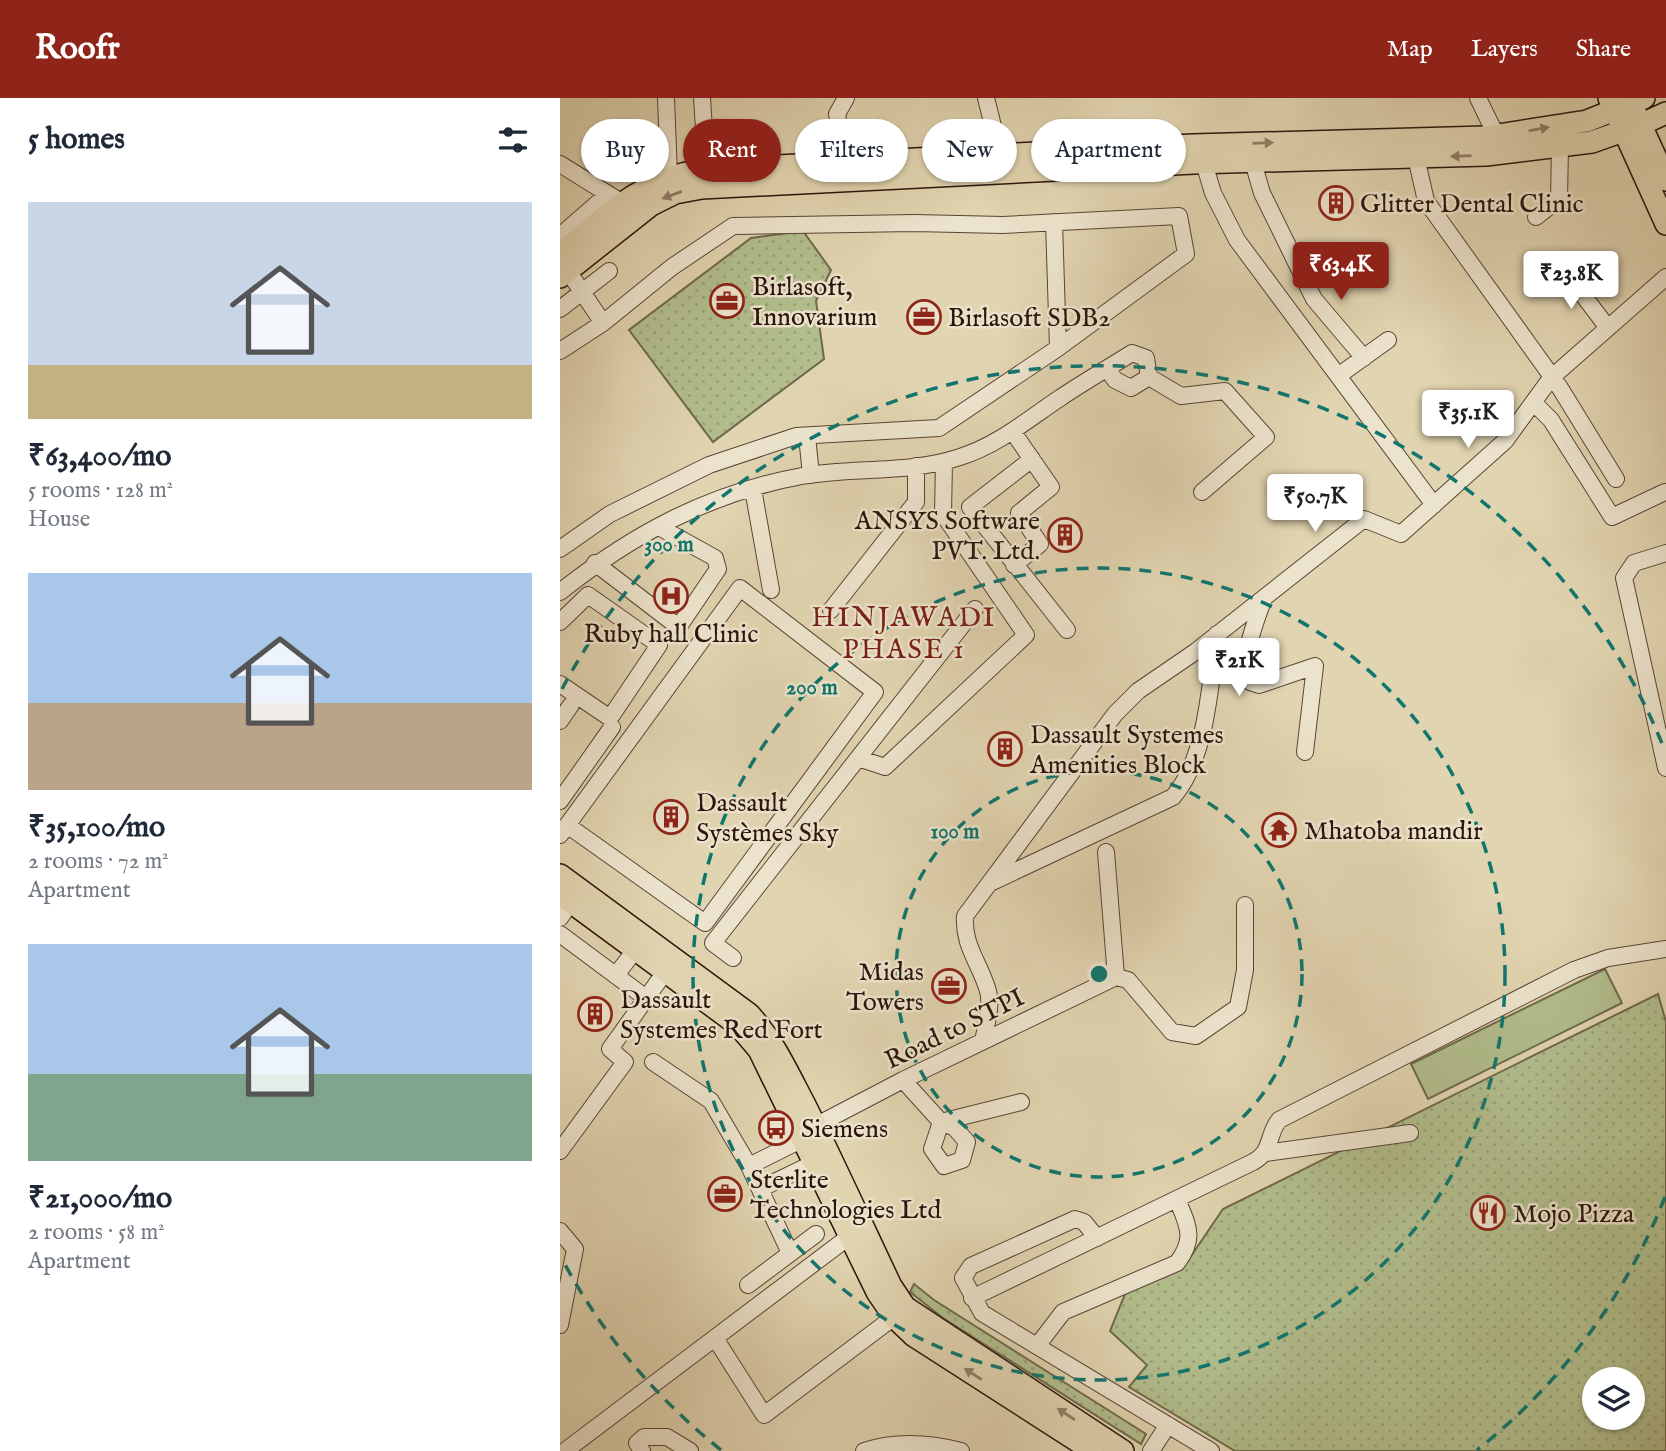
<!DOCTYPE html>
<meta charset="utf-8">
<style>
:root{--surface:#fff;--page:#f2f2f3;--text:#1f2937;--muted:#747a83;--accent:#8f2418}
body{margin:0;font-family:"IM FELL English",serif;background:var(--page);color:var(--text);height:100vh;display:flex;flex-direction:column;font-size:26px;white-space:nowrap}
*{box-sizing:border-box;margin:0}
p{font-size:23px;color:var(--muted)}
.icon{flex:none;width:38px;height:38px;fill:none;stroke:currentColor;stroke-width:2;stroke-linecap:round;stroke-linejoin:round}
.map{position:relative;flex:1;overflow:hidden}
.details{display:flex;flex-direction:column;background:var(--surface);width:560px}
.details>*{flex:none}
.guide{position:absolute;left:21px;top:21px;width:665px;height:63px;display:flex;gap:14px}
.controls{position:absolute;left:1022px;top:1269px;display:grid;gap:14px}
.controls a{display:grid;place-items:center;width:63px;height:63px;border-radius:50%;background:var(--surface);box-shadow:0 2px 5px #0004;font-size:35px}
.price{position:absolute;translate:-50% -60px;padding:0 16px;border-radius:7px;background:#fff;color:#222;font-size:23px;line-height:46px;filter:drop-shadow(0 2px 4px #0008)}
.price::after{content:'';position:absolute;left:50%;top:42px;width:21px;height:16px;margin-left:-10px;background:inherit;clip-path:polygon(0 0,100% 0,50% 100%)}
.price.selected{background:var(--accent);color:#fff}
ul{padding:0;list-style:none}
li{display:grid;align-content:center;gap:14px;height:371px;padding:0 28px}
li span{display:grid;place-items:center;height:217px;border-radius:0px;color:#555}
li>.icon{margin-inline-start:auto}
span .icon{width:126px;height:126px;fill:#fffc;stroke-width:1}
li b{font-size:30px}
h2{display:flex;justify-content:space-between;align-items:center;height:84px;padding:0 28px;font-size:30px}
.chip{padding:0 24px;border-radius:32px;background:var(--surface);box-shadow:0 2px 5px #0004;font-size:24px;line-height:63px}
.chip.selected{background:var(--accent);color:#fff}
header{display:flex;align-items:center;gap:42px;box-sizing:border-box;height:98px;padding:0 35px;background:var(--accent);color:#fff}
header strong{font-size:33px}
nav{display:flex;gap:38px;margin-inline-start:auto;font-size:24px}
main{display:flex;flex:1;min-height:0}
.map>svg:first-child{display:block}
.grass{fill:url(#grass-dots);stroke:#6e684c;stroke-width:2;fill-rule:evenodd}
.pitch{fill:#b2bd8c;stroke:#6e684c;stroke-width:2}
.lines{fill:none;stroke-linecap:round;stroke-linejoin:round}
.minor-casing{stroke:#584435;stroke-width:18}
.major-casing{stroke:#2b140c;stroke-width:24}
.minor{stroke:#ece3cc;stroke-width:16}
.major{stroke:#e1d4b0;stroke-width:21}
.oneway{fill:#8f7e66}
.ring{fill:none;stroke:#0f766e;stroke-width:3.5;stroke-dasharray:12 9}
.labels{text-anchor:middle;stroke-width:5;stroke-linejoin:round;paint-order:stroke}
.poi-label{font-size:26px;fill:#2b140c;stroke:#ece3cc;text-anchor:start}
.street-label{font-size:26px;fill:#2b140c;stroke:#ece3cc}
.neighbourhood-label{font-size:28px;letter-spacing:2px;fill:#7a1f14;stroke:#ece3cc}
.centre{fill:#0f766e;stroke:#ece3cc;stroke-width:3.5}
.ring-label{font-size:21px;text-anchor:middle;font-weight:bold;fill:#0f766e;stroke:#ece3cc;stroke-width:5;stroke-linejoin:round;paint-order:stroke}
</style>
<header>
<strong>Roofr</strong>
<nav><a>Map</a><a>Layers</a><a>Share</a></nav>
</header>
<main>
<section class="details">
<h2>5 homes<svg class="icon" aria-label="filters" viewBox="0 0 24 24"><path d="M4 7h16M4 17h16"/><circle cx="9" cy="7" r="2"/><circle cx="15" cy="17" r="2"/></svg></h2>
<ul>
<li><span style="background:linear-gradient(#c9d6e8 75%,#c2b280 0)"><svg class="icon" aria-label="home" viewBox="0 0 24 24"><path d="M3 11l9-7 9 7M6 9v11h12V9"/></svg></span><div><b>₹63,400/mo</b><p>5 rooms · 128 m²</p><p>House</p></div></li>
<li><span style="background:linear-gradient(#a9c7e8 60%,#b9a48a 0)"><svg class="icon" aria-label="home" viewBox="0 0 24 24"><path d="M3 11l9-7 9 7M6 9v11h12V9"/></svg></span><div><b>₹35,100/mo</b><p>2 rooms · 72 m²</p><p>Apartment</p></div></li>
<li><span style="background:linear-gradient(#a9c7e8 60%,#7fa58c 0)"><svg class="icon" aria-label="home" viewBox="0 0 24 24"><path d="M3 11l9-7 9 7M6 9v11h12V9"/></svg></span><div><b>₹21,000/mo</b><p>2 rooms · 58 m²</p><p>Apartment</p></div></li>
</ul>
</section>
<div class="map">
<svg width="1106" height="1353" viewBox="0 0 1106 1353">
<defs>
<pattern id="grass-dots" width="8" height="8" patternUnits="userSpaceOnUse" patternTransform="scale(1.75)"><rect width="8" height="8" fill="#b2bd8c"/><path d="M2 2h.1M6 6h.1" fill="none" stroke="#99a278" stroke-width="1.8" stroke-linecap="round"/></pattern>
</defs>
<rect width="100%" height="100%" fill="#e1d4b0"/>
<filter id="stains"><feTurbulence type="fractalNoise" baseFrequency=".00286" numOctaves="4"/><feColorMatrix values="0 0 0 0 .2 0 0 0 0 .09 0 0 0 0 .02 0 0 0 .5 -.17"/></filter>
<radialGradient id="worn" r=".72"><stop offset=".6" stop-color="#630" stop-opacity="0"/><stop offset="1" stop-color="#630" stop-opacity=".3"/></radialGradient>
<!-- grass -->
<path class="grass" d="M243,133L271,172L256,203L264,261L153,344L69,232L191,140Z
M1098,896L1106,924V1353H675L569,1289L587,1267L550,1233L565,1196L627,1164L663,1111ZM1034,1281H1073V1320H1034Z
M354,1186L374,1202L586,1336L581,1346L383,1220L350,1194Z"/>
<!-- pitch -->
<path class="pitch" d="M1045,871L1062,905L868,1001L851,966Z"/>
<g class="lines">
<!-- minor casing -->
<g class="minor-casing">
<path id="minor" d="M106,0L109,77
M142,0L145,47L151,71
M426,0L440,56
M918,0L936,37
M856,59L866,103L1000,290L1056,381
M285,64L277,16L286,0
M693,64L702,95L754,201L804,260
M644,65L653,95L677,142L874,407
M0,66L69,109
M976,119L999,101L1000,48
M0,138L48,96
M981,186L1004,172L1048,230
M0,211L49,173
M43,225L112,169L173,128L354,125L443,127L619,118L626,156L498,250L494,124
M0,253L43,225L8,173
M778,278L828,242
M589,279L621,298L665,293L706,339L642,394
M974,305L991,322L1052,419L1105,394
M453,334L491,389L459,415L480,446L454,467
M247,338L251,377
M472,361L410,409L507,532
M193,391L211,492
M0,451L50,416L149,367L236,338L379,330L498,250
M1106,455L1074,465L1064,480L1106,670
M35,465L112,524L120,527L158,471L155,460L99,429
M0,494C73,436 149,395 242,378C294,369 349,376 400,359C438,347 467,322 500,300C524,284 548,270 572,255L586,260L589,279L571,290L555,282L547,271
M704,500C697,520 678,565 690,584L699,587L755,568L745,654
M271,512L356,404V368
M0,524L28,497L99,547L50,620L0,586
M0,623L11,607
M298,660L325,669L466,537L383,416L384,364
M0,703L52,629
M0,737L180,490L315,594L145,825L7,727
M546,754L556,879
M430,785L613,699C647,660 650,586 657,536
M0,820L11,804
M0,836L86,900
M173,860L153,845L415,511
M56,877L76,851
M556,879L568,882L612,934L636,938L678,909L685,872V807
M423,943C426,928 432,908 428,893C420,865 403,848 405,818L555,616L578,593L635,554L804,421L841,436L945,343L991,280L1106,179
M93,964L151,1003L189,1068L230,1155
M343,982L381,1024L461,1004
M381,1024L395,1030L407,1044L402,1062L384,1068L372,1051Z
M255,1028L343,982L556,879
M0,1053L65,964L50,951L105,874
M706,1055L850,1035
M189,1068L245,1040
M200,1091L256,1064
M0,1133L15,1151L0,1227
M537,1140L524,1124L515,1121L411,1168L403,1180L422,1215L651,1353
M188,1187L256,1136
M412,1200L693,1064C713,1053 707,1037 719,1022L1014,872L1048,860L1106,851
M155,1240L204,1317L334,1219
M477,1248L503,1214L617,1165C636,1140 628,1128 617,1101
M5,1353L290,1138
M82,1353L77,1345L84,1339H107L130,1353
M304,1353C335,1343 370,1345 401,1353
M591,1353L608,1327"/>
</g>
<!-- major casing -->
<g class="major-casing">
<path id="major" d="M1049,0L1106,126
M1075,14L1106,82
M0,156C46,118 79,83 139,72L633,47L925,39L1027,23L1084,0
M0,179L91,107L115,95L142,90L634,65L926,57L1032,44L1080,27L1106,15
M0,777L189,916C214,943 228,975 245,1007C275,1067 302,1127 331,1188L345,1209L563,1353
M0,796L178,927L199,952L317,1194L334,1219L354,1238L533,1353"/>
</g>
<!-- minor -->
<use href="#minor" class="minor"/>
<!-- major -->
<use href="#major" class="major"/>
</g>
<!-- one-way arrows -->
<defs><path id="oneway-solid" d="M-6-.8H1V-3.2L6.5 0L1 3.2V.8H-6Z" transform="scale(1.75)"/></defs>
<g class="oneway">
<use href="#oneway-solid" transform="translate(979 31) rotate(-10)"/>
<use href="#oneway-solid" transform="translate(703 45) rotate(-2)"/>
<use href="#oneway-solid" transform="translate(901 58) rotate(178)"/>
<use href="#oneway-solid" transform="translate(112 97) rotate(160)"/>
<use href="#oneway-solid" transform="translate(413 1276) rotate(-147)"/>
<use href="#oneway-solid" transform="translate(506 1316) rotate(-147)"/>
</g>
<!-- distance rings -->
<g class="ring">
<circle cx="539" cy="876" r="203"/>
<circle cx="539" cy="876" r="406"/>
<path d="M1105 1099A608 608 0 0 1 917 1352M161 1352A608 608 0 0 1 2 1161M2 591A608 608 0 0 1 1105 653"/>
</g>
<!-- icons -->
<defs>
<g id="building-ring" transform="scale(1.75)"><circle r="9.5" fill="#ece3cc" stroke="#8f2418" stroke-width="1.5"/><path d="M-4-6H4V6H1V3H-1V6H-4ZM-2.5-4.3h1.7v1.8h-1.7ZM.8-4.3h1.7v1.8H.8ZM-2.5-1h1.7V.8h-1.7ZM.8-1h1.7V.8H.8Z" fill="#8f2418"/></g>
<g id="office-ring" transform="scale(1.75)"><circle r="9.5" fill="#ece3cc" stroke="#8f2418" stroke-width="1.5"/><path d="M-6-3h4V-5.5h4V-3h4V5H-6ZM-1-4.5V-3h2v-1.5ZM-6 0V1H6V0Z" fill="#8f2418"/></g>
<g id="hospital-ring" transform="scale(1.75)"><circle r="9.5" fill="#ece3cc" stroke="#8f2418" stroke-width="1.5"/><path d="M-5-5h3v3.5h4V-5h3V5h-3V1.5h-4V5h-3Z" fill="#8f2418"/></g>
<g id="temple-ring" transform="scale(1.75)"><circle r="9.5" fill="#ece3cc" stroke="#8f2418" stroke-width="1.5"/><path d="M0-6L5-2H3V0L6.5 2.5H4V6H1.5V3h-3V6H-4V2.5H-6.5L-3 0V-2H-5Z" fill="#8f2418"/></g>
<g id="bus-ring" transform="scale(1.75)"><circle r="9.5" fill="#ece3cc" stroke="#8f2418" stroke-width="1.5"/><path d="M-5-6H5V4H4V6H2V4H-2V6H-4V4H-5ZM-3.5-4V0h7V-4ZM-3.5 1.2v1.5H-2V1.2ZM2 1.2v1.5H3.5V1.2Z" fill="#8f2418"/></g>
<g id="restaurant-ring" transform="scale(1.75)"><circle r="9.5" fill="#ece3cc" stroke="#8f2418" stroke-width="1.5"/><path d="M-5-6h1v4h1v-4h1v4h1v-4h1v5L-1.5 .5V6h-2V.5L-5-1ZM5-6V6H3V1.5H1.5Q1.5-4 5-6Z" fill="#8f2418"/></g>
</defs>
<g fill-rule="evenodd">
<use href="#building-ring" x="776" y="105"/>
<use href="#office-ring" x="167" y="203"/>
<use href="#office-ring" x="364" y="219"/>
<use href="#building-ring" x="505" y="437"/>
<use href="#hospital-ring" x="111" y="498"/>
<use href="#building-ring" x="445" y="651"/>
<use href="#building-ring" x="111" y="719"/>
<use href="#temple-ring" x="719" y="732"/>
<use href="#office-ring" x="389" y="888"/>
<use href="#building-ring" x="35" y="916"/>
<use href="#bus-ring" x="216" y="1030"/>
<use href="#office-ring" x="165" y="1096"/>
<use href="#restaurant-ring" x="928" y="1115"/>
</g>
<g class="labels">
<!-- poi labels -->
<g class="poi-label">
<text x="800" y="114">Glitter Dental Clinic</text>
<text x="192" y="197">Birlasoft,<tspan x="192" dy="30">Innovarium</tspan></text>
<text x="388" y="228">Birlasoft SDB2</text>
<text x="480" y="431" text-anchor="end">ANSYS Software<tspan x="480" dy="30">PVT. Ltd.</tspan></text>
<text x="111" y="544" text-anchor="middle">Ruby hall Clinic</text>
<text x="470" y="645">Dassault Systemes<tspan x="470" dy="30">Amenities Block</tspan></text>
<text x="136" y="713">Dassault<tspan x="136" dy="30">Systèmes Sky</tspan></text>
<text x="744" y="741">Mhatoba mandir</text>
<text x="364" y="882" text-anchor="end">Midas<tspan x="364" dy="30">Towers</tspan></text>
<text x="60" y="910">Dassault<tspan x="60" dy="30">Systemes Red Fort</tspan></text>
<text x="241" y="1039">Siemens</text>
<text x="190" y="1090">Sterlite<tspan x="190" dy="30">Technologies Ltd</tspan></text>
<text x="953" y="1124">Mojo Pizza</text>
</g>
<!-- street labels -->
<g class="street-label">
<text transform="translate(394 930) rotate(-26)" y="9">Road to STPI</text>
</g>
<!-- neighbourhood labels -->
<g class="neighbourhood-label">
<text x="344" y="528">HINJAWADI<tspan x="344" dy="32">PHASE 1</tspan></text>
</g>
</g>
<circle cx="539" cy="876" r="10" class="centre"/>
<g class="ring-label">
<text x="109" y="453">300 m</text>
<text x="252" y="596">200 m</text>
<text x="395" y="740">100 m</text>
</g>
<rect width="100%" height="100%" filter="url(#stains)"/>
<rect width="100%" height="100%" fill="url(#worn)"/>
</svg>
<div class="controls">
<a><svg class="icon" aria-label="layers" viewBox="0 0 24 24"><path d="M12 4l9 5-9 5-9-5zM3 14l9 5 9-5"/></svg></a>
</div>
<b class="price selected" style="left:781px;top:204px">₹63.4K</b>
<b class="price" style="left:1011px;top:213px">₹23.8K</b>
<b class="price" style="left:908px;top:352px">₹35.1K</b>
<b class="price" style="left:755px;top:436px">₹50.7K</b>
<b class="price" style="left:679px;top:600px">₹21K</b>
<div class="guide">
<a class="chip">Buy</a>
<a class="chip selected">Rent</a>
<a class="chip">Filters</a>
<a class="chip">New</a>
<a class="chip">Apartment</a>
</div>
</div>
</main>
